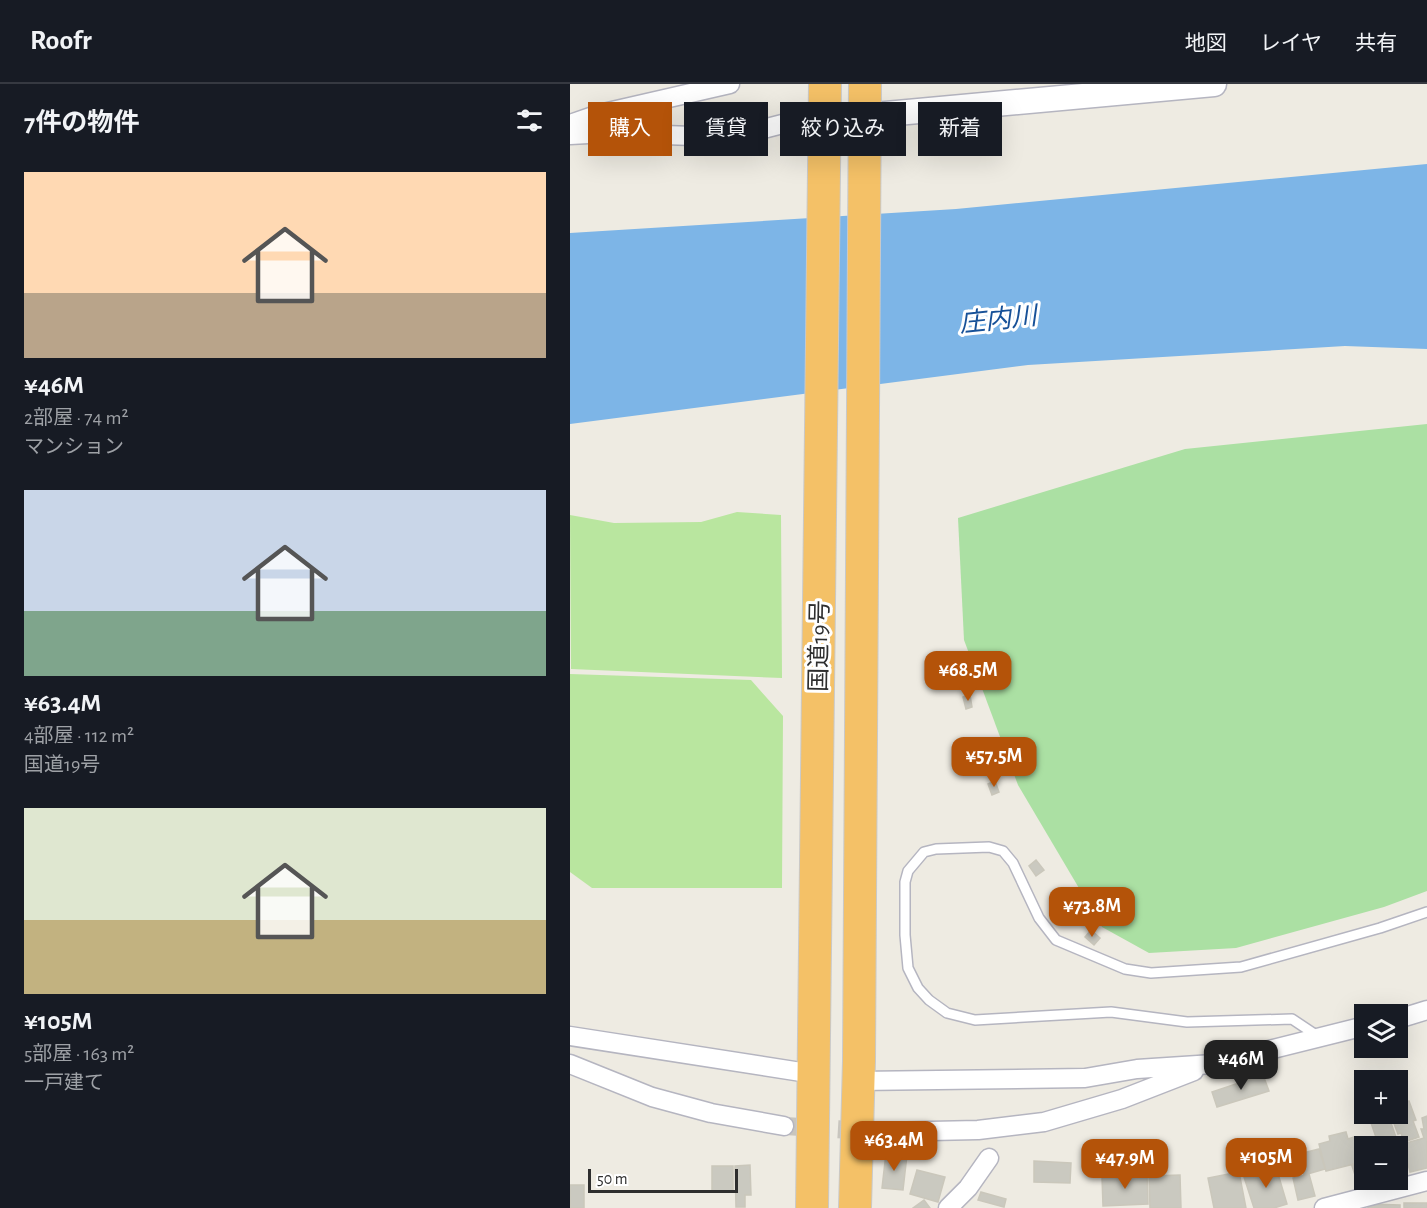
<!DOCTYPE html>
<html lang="ja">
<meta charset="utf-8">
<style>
:root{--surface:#171b24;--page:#20242c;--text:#f1f3f6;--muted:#9ea1a6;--line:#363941;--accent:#b45309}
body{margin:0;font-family:"Alegreya Sans","Noto Sans JP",sans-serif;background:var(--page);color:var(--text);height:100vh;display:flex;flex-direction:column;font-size:22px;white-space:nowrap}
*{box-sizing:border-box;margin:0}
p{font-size:20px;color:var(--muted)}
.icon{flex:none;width:33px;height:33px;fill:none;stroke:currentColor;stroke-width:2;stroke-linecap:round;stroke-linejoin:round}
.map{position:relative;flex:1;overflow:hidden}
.details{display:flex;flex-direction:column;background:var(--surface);width:570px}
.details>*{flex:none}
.top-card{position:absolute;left:18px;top:18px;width:570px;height:54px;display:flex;gap:12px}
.tools{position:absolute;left:784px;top:920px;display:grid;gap:12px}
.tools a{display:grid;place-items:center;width:54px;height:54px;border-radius:0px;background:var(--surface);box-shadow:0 6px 24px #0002;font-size:30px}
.scale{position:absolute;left:18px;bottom:15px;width:150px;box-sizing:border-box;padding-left:6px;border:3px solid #2e2e2e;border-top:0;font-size:16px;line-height:21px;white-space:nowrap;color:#2e2e2e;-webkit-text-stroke:4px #fff;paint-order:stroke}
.price{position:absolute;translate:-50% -51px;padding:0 14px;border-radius:12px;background:var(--accent);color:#fff;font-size:20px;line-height:39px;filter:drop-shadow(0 2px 3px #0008)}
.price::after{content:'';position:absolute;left:50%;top:36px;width:18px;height:14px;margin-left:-9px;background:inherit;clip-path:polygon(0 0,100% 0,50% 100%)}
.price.current{background:#222;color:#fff}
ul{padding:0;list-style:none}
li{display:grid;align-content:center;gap:12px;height:318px;padding:0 24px}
li span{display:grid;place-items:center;height:186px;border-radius:0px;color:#555}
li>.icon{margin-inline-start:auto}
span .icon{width:108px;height:108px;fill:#fffc;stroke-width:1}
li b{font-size:26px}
h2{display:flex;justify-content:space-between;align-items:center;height:72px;padding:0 24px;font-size:26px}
.pill{padding:0 21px;border-radius:0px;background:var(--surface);box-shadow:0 6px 24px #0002;font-size:21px;line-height:54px}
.pill.current{background:var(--accent);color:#fff}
header{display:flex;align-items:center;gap:36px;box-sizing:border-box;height:84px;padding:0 30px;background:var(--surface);border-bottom:2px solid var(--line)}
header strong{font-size:28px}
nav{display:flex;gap:33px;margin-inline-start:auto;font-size:21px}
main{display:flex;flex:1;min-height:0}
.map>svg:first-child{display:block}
.green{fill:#abe0a3}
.pitch{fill:#b9e69f}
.water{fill:#7db5e7}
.building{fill:#cac9c0;stroke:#cac7bb;stroke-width:1.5}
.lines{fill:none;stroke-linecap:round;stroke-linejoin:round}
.street-tunnel{stroke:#c8c5be;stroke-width:18;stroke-dasharray:18 9;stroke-linecap:butt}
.lane-casing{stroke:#b5b5c0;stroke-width:12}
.street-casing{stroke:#b5b5c0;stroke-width:21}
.secondary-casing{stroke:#b5b5c0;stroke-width:27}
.highway-casing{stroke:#c9c9c9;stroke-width:34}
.lane{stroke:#fff;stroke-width:9}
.street{stroke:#fff;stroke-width:18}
.secondary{stroke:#fff;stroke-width:24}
.highway{stroke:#f4c167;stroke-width:32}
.labels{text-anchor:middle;stroke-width:6;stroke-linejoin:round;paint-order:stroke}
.street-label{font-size:24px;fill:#2e2e2e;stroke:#fff}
.water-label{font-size:26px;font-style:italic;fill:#175198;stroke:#fff}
</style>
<header>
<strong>Roofr</strong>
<nav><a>地図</a><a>レイヤ</a><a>共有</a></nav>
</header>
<main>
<section class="details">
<h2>7件の物件<svg class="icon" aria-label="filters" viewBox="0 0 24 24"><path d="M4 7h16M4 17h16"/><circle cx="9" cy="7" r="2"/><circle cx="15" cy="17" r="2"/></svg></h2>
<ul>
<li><span style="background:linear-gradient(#ffd9b3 65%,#b9a48a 0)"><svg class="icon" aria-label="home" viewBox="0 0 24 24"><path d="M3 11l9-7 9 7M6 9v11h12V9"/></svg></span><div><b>¥46M</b><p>2部屋 · 74 m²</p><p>マンション</p></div></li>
<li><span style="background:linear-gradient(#c9d6e8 65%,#7fa58c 0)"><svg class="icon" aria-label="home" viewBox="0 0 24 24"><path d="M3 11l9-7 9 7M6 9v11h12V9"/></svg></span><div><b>¥63.4M</b><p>4部屋 · 112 m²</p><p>国道19号</p></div></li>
<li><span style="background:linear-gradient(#dfe7d0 60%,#c2b280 0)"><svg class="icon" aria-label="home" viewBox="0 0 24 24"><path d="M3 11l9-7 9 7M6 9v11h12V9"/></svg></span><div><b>¥105M</b><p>5部屋 · 163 m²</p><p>一戸建て</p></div></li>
</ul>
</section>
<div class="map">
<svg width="857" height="1124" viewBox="0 0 857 1124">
<rect width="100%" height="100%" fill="#eeebe2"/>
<!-- green -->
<path class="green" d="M857,340V807L814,823L666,864L579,869L532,843L448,701L394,556L388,434L615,365Z"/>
<!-- pitch -->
<path class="pitch" d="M167,428L211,431L212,594L1,585L0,431L44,439L131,438Z
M0,590L181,596L213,632L212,804H22L0,788Z"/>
<!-- water -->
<path class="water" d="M857,80V265L775,262L458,281L0,340V149L386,125Z"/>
<!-- building -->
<path class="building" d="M400,611L402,623L396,625L393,613Z
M425,697L429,708L422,711L418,700Z
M466,776L474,786L466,792L459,782Z
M521,846L530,854L524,861L515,853Z
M693,991L699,1007L647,1023L642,1008Z
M839,1017L846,1036L843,1037L849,1053L834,1058L831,1049L828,1050L820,1029H828V1021Z
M818,1030L830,1065L828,1066V1062H809L800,1036Z
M857,1032V1084L840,1088L833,1060L854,1054L851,1045H854L852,1034Z
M776,1048L778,1055L784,1053L792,1078L756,1087L749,1060L760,1057L759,1052Z
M749,1065L755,1085L734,1091L729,1070Z
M316,1069L337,1071L333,1106L312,1104Z
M464,1077L501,1079L500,1099L464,1098Z
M792,1078L795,1095H798L800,1099L789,1103L782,1082Z
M180,1081L181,1111H175V1123H166L165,1082Z
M142,1082H163V1107H142Z
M706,1083L717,1120L704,1124H684L674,1093Z
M347,1086L375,1093L368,1118L340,1110Z
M669,1088L676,1124H644L638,1094Z
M739,1090L745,1112L728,1116L723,1094Z
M577,1091L578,1120L533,1122L532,1093Z
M610,1091L611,1124H580L579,1092Z
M0,1101H14V1124H0Z
M411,1108L436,1115L434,1123L408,1116Z
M354,1116L360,1124H343Z
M834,1119H857V1124H834Z
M798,1120L830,1121V1124H798Z"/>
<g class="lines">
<!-- street-tunnel -->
<path class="street-tunnel" d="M214,1042L313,1048"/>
<!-- lane casing -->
<g class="lane-casing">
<path id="lane" d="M749,953L722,935L617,938L541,928L405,936L377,929L359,916L348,904L338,884L335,851V798L338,787L354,768L366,765L419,763L433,767L443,779L469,834L486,856L555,885L581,889L671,883L810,844L857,828"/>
</g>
<!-- street casing -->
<g class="street-casing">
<path id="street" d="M0,40L29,30L160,0
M0,51L37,49L123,52L197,44L228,36L255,33
M828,935L857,926
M0,952L244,990
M0,980L82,1013L141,1029L214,1042
M288,997L515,994L567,985L643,980L795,942
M313,1048L408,1046L474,1038L552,1015L624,987
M378,1124L398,1104L419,1074
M754,1124L857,1097"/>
</g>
<!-- secondary casing -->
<g class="secondary-casing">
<path id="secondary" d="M255,33L294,32L644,0"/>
</g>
<!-- highway casing -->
<g class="highway-casing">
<path id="highway" d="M242,1124L255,0
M285,1124L289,977L295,0"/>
</g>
<!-- lane -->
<use href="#lane" class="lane"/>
<!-- street -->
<use href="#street" class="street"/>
<!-- secondary -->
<use href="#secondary" class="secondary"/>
<!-- highway -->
<use href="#highway" class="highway"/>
</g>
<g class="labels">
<!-- street labels -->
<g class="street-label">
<text transform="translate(249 562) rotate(-89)" y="8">国道19号</text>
</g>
<!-- water labels -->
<g class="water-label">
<text transform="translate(428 235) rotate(-6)" y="9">庄内川</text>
</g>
</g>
</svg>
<div class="tools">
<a><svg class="icon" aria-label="layers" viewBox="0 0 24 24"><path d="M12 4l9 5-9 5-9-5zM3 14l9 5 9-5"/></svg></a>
<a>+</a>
<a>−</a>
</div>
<div class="scale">50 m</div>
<b class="price" style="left:398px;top:618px">¥68.5M</b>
<b class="price" style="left:424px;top:704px">¥57.5M</b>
<b class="price" style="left:522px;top:854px">¥73.8M</b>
<b class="price current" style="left:671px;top:1007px">¥46M</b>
<b class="price" style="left:324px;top:1088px">¥63.4M</b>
<b class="price" style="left:696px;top:1105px">¥105M</b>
<b class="price" style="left:555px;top:1106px">¥47.9M</b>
<div class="top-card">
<a class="pill current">購入</a>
<a class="pill">賃貸</a>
<a class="pill">絞り込み</a>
<a class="pill">新着</a>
</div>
</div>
</main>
